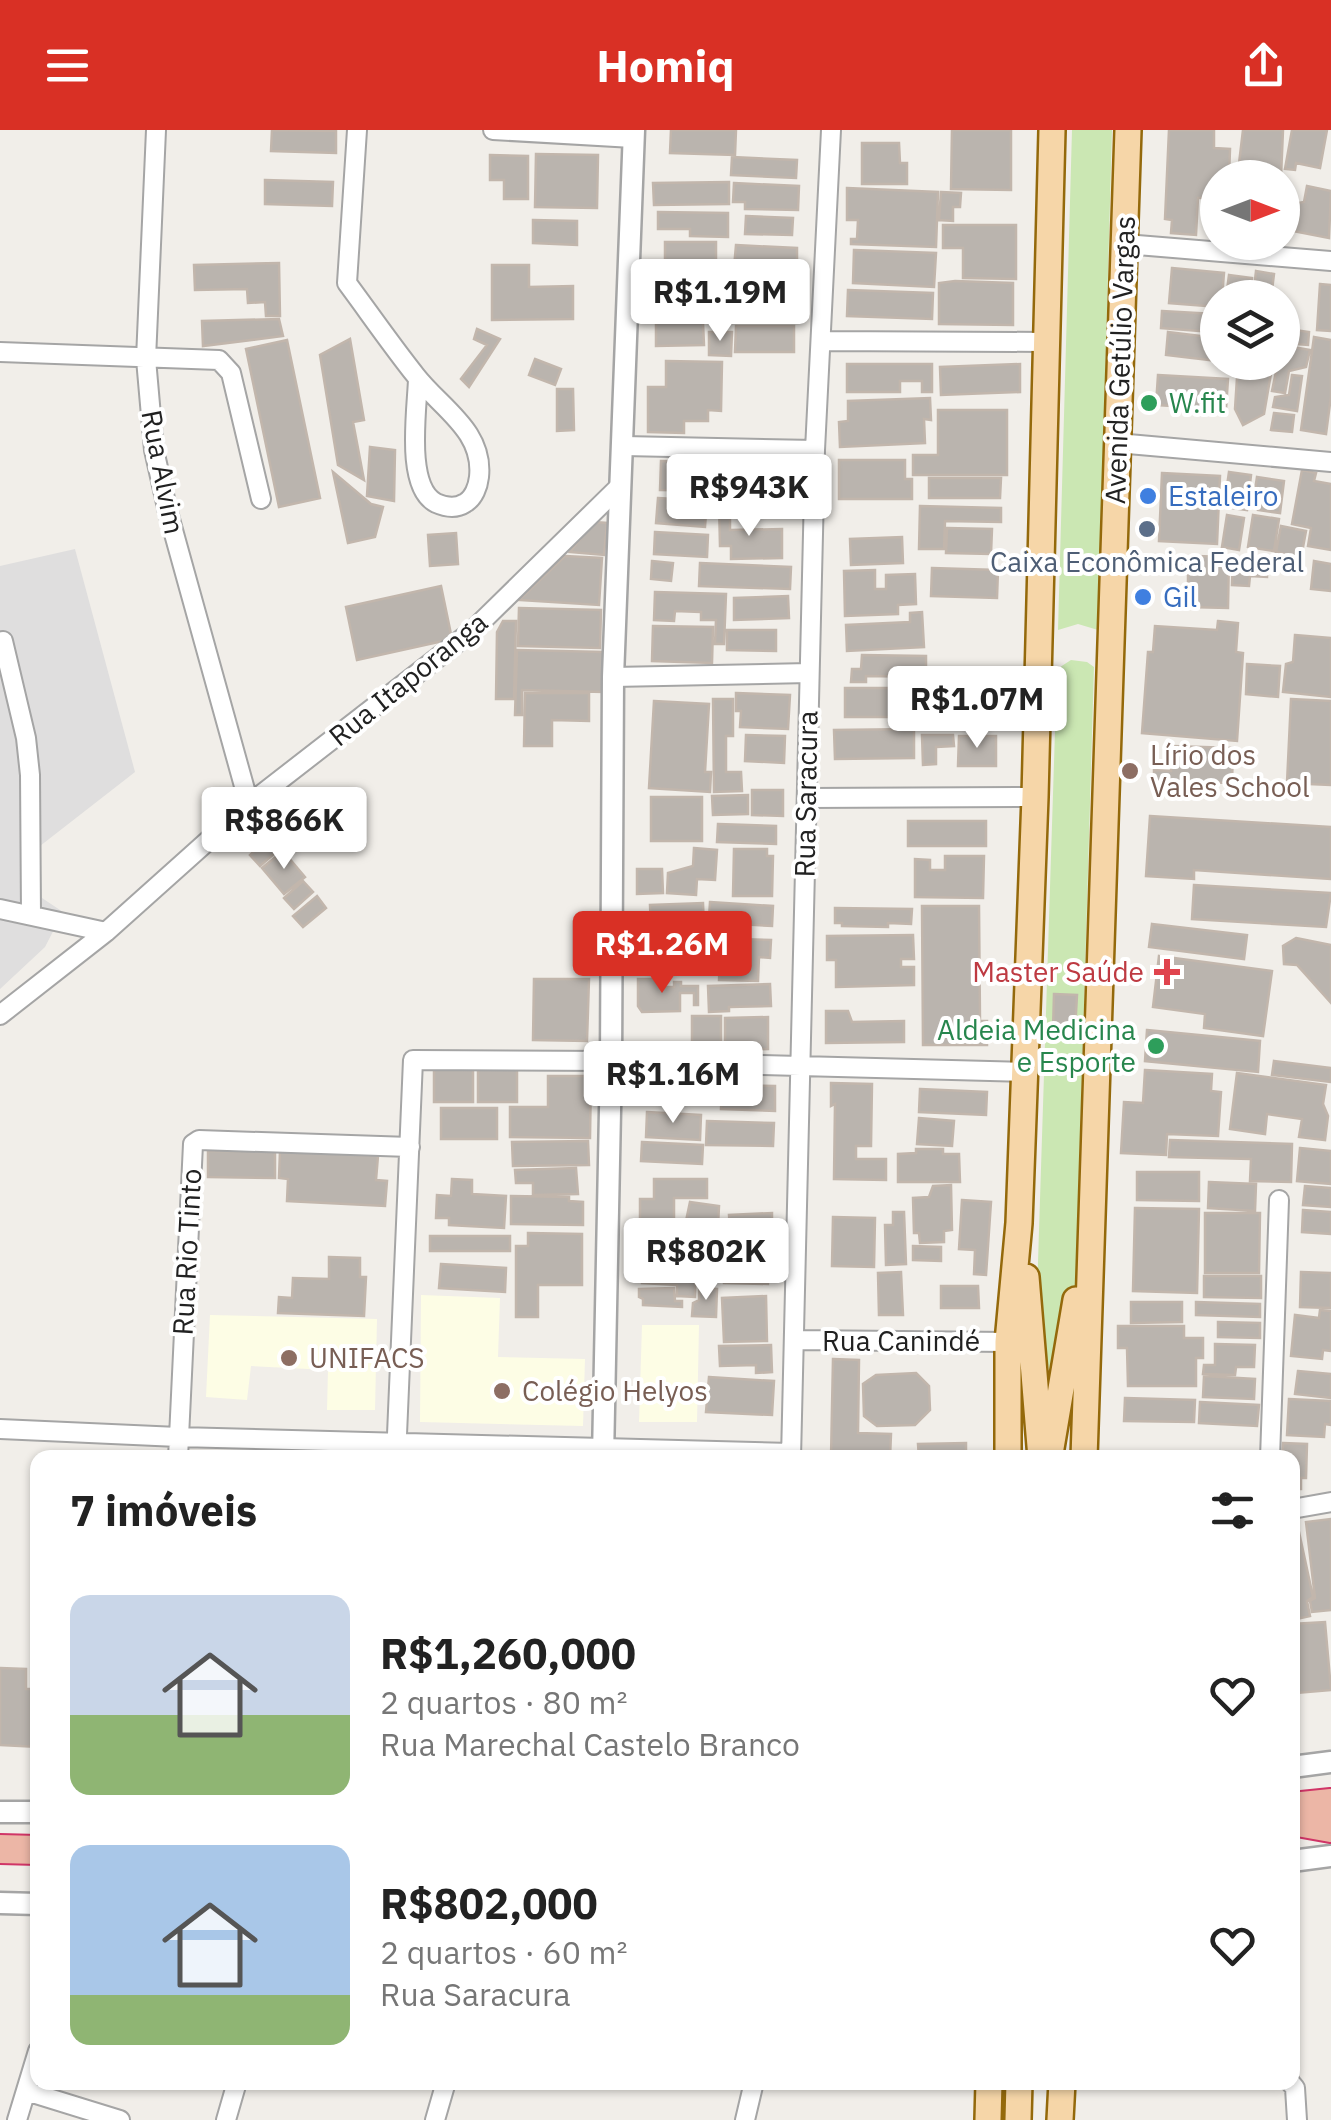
<!DOCTYPE html>
<html lang="pt">
<meta charset="utf-8">
<style>
:root{--surface:#fff;--page:#f2f2f2;--text:#222;--muted:#767676;--accent:#d93025}
body{margin:0;font-family:"IBM Plex Sans",sans-serif;background:var(--page);color:var(--text);height:100vh;display:flex;flex-direction:column;font-size:38px;white-space:nowrap}
*{box-sizing:border-box;margin:0}
p{font-size:32px;color:var(--muted)}
.icon{flex:none;width:55px;height:55px;fill:none;stroke:currentColor;stroke-width:2;stroke-linecap:round;stroke-linejoin:round}
.map{position:relative;flex:1;overflow:hidden}
.side{position:absolute;left:30px;top:1320px;width:1270px;height:640px;display:flex;flex-direction:column;background:var(--surface);border-radius:20px;box-shadow:0 2px 8px #0004}
.side>*{flex:none}
.needle{width:65px;rotate:90deg}
.fabs{position:absolute;left:1200px;top:30px;display:grid;gap:20px}
.fabs a{display:grid;place-items:center;width:100px;height:100px;border-radius:50%;background:var(--surface);box-shadow:0 2px 8px #0004;font-size:50px}
.price{position:absolute;translate:-50% -85px;padding:0 22px;border-radius:10px;background:#fff;color:#222;font-size:32px;line-height:65px;filter:drop-shadow(0 2px 5px #0008)}
.price::after{content:'';position:absolute;left:50%;top:60px;width:30px;height:22px;margin-left:-15px;background:inherit;clip-path:polygon(0 0,100% 0,50% 100%)}
.price.active{background:var(--accent);color:#fff}
ul{padding:0;list-style:none}
li{display:flex;align-items:center;gap:30px;height:250px;padding:0 40px}
li span{display:grid;place-items:center;flex:none;width:280px;height:200px;border-radius:20px;color:#555}
li>.icon{margin-inline-start:auto}
span .icon{width:120px;height:120px;fill:#fffc;stroke-width:1}
li b{font-size:42px}
h2{display:flex;justify-content:space-between;align-items:center;height:120px;padding:0 40px;font-size:42px}
header{display:flex;justify-content:space-between;align-items:center;height:130px;padding:0 40px;background:var(--accent);color:#fff;font-size:45px;font-weight:700}
.map>svg:first-child{display:block}
.residential{fill:#dfdede}
.education{fill:#fdfde5}
.grass{fill:#cbe7b3}
.building{fill:#bab4ae;stroke:#c2b6ac;stroke-width:2.5}
.lines{fill:none;stroke-linecap:round;stroke-linejoin:round}
.minor-casing{stroke:#a5a5a5;stroke-width:22}
.tertiary-casing{stroke:#a5a5a5;stroke-width:25}
.primary-casing{stroke:#94690b;stroke-width:30}
.trunk-casing{stroke:#d03567;stroke-width:32}
.minor{stroke:#fff;stroke-width:18}
.tertiary{stroke:#fff;stroke-width:20}
.primary{stroke:#f6d6a8;stroke-width:25}
.trunk{stroke:#ecb6a6;stroke-width:28}
.leisure-dot{fill:#2e9e5b;stroke:#fff;stroke-width:4}
.shop-dot{fill:#3f7fe0;stroke:#fff;stroke-width:4}
.service-dot{fill:#5c6f8a;stroke:#fff;stroke-width:4}
.education-dot{fill:#8d6e63;stroke:#fff;stroke-width:4}
.health-dot{fill:#e0444e;stroke:#fff;stroke-width:4}
.labels{text-anchor:middle;stroke-width:8;stroke-linejoin:round;paint-order:stroke}
.street-label{font-size:28px;fill:#212121;stroke:#fff}
.leisure-label{font-size:28px;fill:#27864d;stroke:#fff;text-anchor:start}
.shop-label{font-size:28px;fill:#366cbe;stroke:#fff;text-anchor:start}
.service-label{font-size:28px;fill:#4e5e75;stroke:#fff}
.education-label{font-size:28px;fill:#785e54;stroke:#fff;text-anchor:start}
.health-label{font-size:28px;fill:#be3a42;stroke:#fff;text-anchor:end}
</style>
<header><svg class="icon" aria-label="menu" viewBox="0 0 24 24"><path d="M4 6h16M4 12h16M4 18h16"/></svg>Homiq<svg class="icon" aria-label="share" viewBox="0 0 24 24"><path d="M12 15V3M7 8l5-5 5 5M5 13v7h14v-7"/></svg></header>
<div class="map">
<svg width="1331" height="1990" viewBox="0 0 1331 1990">
<rect width="100%" height="100%" fill="#f1eee9"/>
<!-- residential -->
<path class="residential" d="M75,419L135,642L40,716L42,768L63,782L45,817L0,859V436Z"/>
<!-- education -->
<path class="education" d="M421,1165L500,1168L498,1227L585,1229L583,1296L420,1292Z
M210,1185L377,1189L375,1280H327L328,1240L251,1236L247,1270L206,1267Z
M642,1195H699L697,1292H639Z"/>
<!-- grass -->
<path class="grass" d="M1072,0H1112L1098,500L1078,494L1058,500Z
M1071,530L1087,532L1094,537L1075,1181L1050,1247L1037,1163L1057,539Z"/>
<!-- building -->
<path class="building" d="M272,0L336,1V23L271,21Z
M671,0H736L735,25L670,23Z
M952,0H1011V60L951,59Z
M1169,0H1214V18L1230,19L1229,48H1218V53H1211L1210,68H1198L1196,105L1171,103L1172,90L1165,89Z
M1243,0H1283L1281,47L1238,42Z
M1292,0H1327L1320,38L1296,33L1295,40L1285,39Z
M862,13H899L900,33H907V54H862Z
M536,24L598,25L597,78L535,77Z
M490,25L528,26V69H504V50H490Z
M732,27L797,30L796,48L731,45Z
M265,50L333,52L332,76L265,74Z
M729,52V74L654,75L653,53Z
M734,53L799,56L798,80L745,79V72H733Z
M1307,56L1331,61L1329,108L1288,100L1292,74L1304,72Z
M847,58L938,62L936,117L851,114V109H857L858,90H847Z
M941,62L961,63L960,77H953V91L939,90Z
M658,82L728,83V107L690,106V99H658Z
M746,86L793,88L792,105L745,104Z
M533,90L577,91V115L533,113Z
M943,95H1016V149L963,148V118H943Z
M665,112H716V132H709L710,158L665,159Z
M736,115L797,118V131H791L790,152L783,151L782,167L715,163L717,137L734,138Z
M854,120L936,123L934,157L853,153Z
M279,133L280,186H266L265,172L248,173L247,159L195,160L194,135Z
M492,135H529V157L573,156V189L492,190Z
M1172,138L1224,143L1222,168H1218V177L1169,173Z
M1256,141L1274,144L1271,168H1253Z
M1229,145L1252,148L1250,168H1226Z
M955,151L1013,153V195L939,194V153Z
M1320,154L1331,155V201L1317,200Z
M848,160L933,163L932,189L847,186Z
M717,168L718,192H703L704,215L656,216V191H666V169Z
M747,170L759,171V192L746,191Z
M1162,181L1214,184L1212,202L1161,198Z
M279,189L283,206L203,216L202,191Z
M1282,191L1289,192L1288,199L1309,202L1308,215L1282,213Z
M736,196H794V222H735Z
M477,199L500,209L469,257L461,249L487,215L474,209Z
M709,202H732L731,226L709,225Z
M1168,202L1218,208V231L1166,225Z
M1314,207L1331,210V266L1326,304L1301,300Z
M350,209L364,290L353,292L364,350L338,335L320,225Z
M287,210L320,368L279,377L246,219Z
M1282,215L1310,220L1306,237L1289,241L1285,263L1272,261L1278,232H1282Z
M535,229L561,239L555,255L529,245Z
M666,231L722,232L721,281L708,280V291H684V303L648,302V257H666Z
M1238,232H1273L1264,284L1243,295L1235,279Z
M847,234H932V262H922V251H900V262H847Z
M1020,234V262L941,265L940,237Z
M1158,245L1228,249L1226,279L1156,275Z
M1292,245L1302,246L1297,281L1273,277L1275,267L1289,265Z
M557,259H573L574,300L557,301Z
M930,268L931,290L924,289L925,313L840,317L839,292L848,291V271Z
M938,280H1007V345H913V325H938Z
M1274,283L1294,285L1292,302L1271,300Z
M370,317L395,320L394,371L367,366Z
M839,330H905V349H912V369H839Z
M661,331L722,333V355H731V361L660,360Z
M729,338L792,342L791,367L735,363V354L728,351Z
M1302,340L1316,343L1314,351L1331,354V420L1308,416L1311,398L1292,394Z
M333,342L371,374L383,377L375,407L348,413Z
M1229,342L1251,345L1247,380L1224,377Z
M1162,343L1220,346L1217,414L1159,411Z
M1257,347L1284,351L1280,383L1258,380L1259,368L1254,367Z
M929,348H1001L1000,368H929Z
M658,368L707,371L705,397L656,393Z
M719,373H730V400L782,399V428L731,429V416H720Z
M920,376L1001,378V392L945,391L944,419H919Z
M1227,385L1244,388L1239,420L1222,417Z
M1253,385L1279,389L1274,421L1248,417Z
M594,392L607,393L604,425L570,422Z
M1281,396L1306,401L1301,428L1276,422Z
M947,398L992,399L991,424L946,423Z
M655,402L708,405L707,427L654,424Z
M456,403L458,434L430,436L428,405Z
M902,407L903,433L851,435L850,409Z
M565,426L602,428L599,475L519,470Z
M1195,426L1229,427L1228,478L1188,477V440L1194,437Z
M1233,427L1267,428V447L1250,446L1249,456L1232,455Z
M652,431L673,433L671,451L651,449Z
M1314,431L1331,434V461L1311,459Z
M700,433L791,437L790,459L699,456Z
M932,438L998,440L997,468L931,466Z
M875,440V459H886V445L915,444L916,474L898,475V484L845,486L844,441Z
M441,456L452,509L357,530L346,477Z
M655,462L726,464L724,514H715L716,490H701V482L675,481L674,491L654,490Z
M788,466L789,488L734,490V468Z
M519,478L601,480L600,518L518,516Z
M922,482L924,517L847,521L846,495L910,492V483Z
M503,491H516L514,569H496L497,502Z
M1218,491L1238,493L1236,522L1243,523L1237,611L1142,603L1148,522H1153L1155,496L1217,500Z
M653,496L713,497L712,533L652,531Z
M727,500H776V521L727,520Z
M1295,505L1331,508V567L1283,562L1286,534L1293,532Z
M517,520L603,522V562L522,560V585H515Z
M862,525L926,526V547L866,546V552H851L852,539H861Z
M1247,534L1280,536L1278,567L1246,564Z
M907,549L940,550L939,562L959,563L958,598L910,596L911,571L906,570Z
M965,554L1009,556L1008,579H1001L1000,599L962,597Z
M845,558H903V587H845Z
M525,563H589V591L552,590V616H524Z
M736,563L790,565L788,599L740,597L741,581H736Z
M713,569H733V606H726V642H741L742,661L714,662Z
M1291,569L1331,571V655L1287,653Z
M654,571L709,574L705,642H711L710,662L649,658Z
M914,599V628L835,629L834,600Z
M746,605L785,606L784,633L745,631Z
M922,605H953L954,616L936,617V634L923,635Z
M959,606H996V636H958Z
M1172,616L1233,618L1232,653L1154,651V640L1171,641Z
M752,660H783V686L752,685Z
M748,665V684L713,685L712,666Z
M651,667H702V711H651Z
M1150,686L1331,697V749L1194,740V749L1146,746Z
M259,688L270,701L249,720L238,707Z
M908,691H986V716H908Z
M718,694L776,696V714L717,712Z
M270,706L281,718L260,736L250,725Z
M694,718L717,720L715,750L697,749L696,765L667,763L668,743L693,736Z
M734,719H767V726H773L772,766H733Z
M283,721L305,747L284,764L262,738Z
M945,726H984L983,768L915,767V729L930,730V740H945Z
M637,739H662L663,763L637,764Z
M303,751L313,762L294,779L284,768Z
M1194,755L1331,763L1326,797L1192,789Z
M317,766L326,778L303,797L293,786Z
M710,772L773,776L772,796L721,793L720,822L707,821Z
M703,773L705,822L643,825L642,801L651,800L650,775Z
M922,776H979L980,891H987V915H923Z
M835,778L912,779L911,794L888,793V797L842,796V793H835Z
M1152,794L1247,805L1244,829L1149,817Z
M913,805L914,829H901V837H914V855L836,857V830H827V806Z
M1296,808L1331,815V873L1297,835L1284,834L1283,816Z
M737,809L771,810L770,828L759,827L758,851L719,850L720,826H736Z
M1159,826L1272,841L1263,906L1204,898L1205,884L1153,877Z
M534,849H589L587,911L533,910Z
M638,849H659V857H674V852H681V856H698V875H694V863H680V881L642,882L638,876Z
M770,854L771,876L729,877V881L709,882L708,856Z
M1054,864L1077,865L1075,901L1053,900Z
M826,881H848L852,892L904,891V912L826,913Z
M692,886H721V917H692Z
M768,887V919L725,920V888Z
M1147,900L1260,911L1258,942L1145,931Z
M1274,931L1331,938V952L1272,945Z
M434,937H473V972H434Z
M478,938H517V972H478Z
M646,940L683,943L682,962L644,959Z
M1145,940L1212,944L1211,961L1221,962L1218,1006L1167,1004L1166,1025L1121,1023L1124,972L1143,973Z
M1237,943L1326,955L1323,974L1328,986L1325,1010L1299,1007L1302,989L1267,984L1265,1004L1230,999Z
M548,946H591L590,1008L510,1007V977H548Z
M831,953L872,954L871,1016H856V1029H886V1050L834,1049L835,974L831,976Z
M722,955L775,956V981L721,979Z
M920,959L987,962L986,985L919,982Z
M441,978H497V1009H441Z
M647,982L701,985L700,1010L646,1007Z
M919,988L954,991L952,1016L917,1014Z
M707,991L774,993L773,1016L706,1015Z
M1170,1010L1292,1014L1291,1052L1250,1051L1251,1029L1169,1027Z
M588,1011L589,1035L513,1036L512,1012Z
M642,1012L703,1015L702,1034L641,1031Z
M1300,1018L1331,1021V1054L1297,1051Z
M916,1019H943V1024H959L960,1052H898V1024L916,1023Z
M208,1021H275V1048L208,1047Z
M280,1021L378,1026L376,1050L387,1051L385,1076L287,1071L288,1049L279,1048Z
M576,1038L578,1064L533,1065V1053H516L515,1040Z
M1137,1042H1199V1071L1137,1070Z
M452,1049L472,1050V1064L506,1066L504,1098L449,1095V1088H436L437,1065L451,1066Z
M654,1049H707V1068H674V1096H640V1069H654Z
M1209,1052L1256,1054L1255,1081L1208,1078Z
M951,1055L952,1100L944,1101V1112L920,1113L919,1103H914L913,1068L929,1067L933,1056Z
M1305,1056L1331,1058V1077L1303,1075Z
M511,1066L569,1067V1071L583,1072V1095L511,1094Z
M962,1070L991,1072L986,1145L974,1144L975,1120L959,1119Z
M690,1072L719,1076L718,1096L691,1095L692,1091H686Z
M1135,1078L1199,1079L1197,1163L1133,1161Z
M1303,1080L1331,1082V1104L1302,1102Z
M893,1082H904L906,1134L886,1135L885,1095H893Z
M772,1083V1100L730,1102L729,1085Z
M1205,1083H1260L1259,1143H1205Z
M833,1087L875,1088L874,1137L832,1136Z
M528,1103L582,1104V1155H538V1187H516V1116H528Z
M710,1104H721L720,1132H709Z
M430,1106H510V1121H430Z
M724,1111H768V1154L724,1153Z
M913,1116L941,1117V1131L913,1130Z
M329,1127L360,1128V1147H366L364,1186L278,1183L279,1167L292,1168L293,1148L329,1149Z
M643,1132L696,1134L695,1167L677,1166V1155L642,1153Z
M441,1134L506,1138L505,1162L439,1158Z
M901,1142L903,1185H879L878,1143Z
M1301,1142L1331,1143V1178L1300,1177Z
M1204,1146H1261V1168L1204,1167Z
M941,1156H978L979,1178H941Z
M674,1158L675,1171H682V1177L643,1175V1169L639,1167V1159Z
M699,1158L717,1159L716,1187L692,1186L693,1173L699,1170Z
M766,1166L767,1211L724,1212L722,1168Z
M1131,1172H1182V1192L1131,1193Z
M1196,1172L1260,1174V1187L1196,1185Z
M1320,1180L1331,1181V1221L1323,1220L1322,1229L1291,1226L1295,1185L1319,1188Z
M1218,1192L1260,1193V1208L1218,1207Z
M1118,1196H1184V1208H1203V1228H1196V1256H1128L1127,1218H1118Z
M1215,1214L1255,1215L1254,1237H1236L1235,1245L1203,1244L1204,1235H1215Z
M771,1215L772,1242L756,1243V1235L720,1236L719,1216Z
M833,1229L859,1230L858,1303L891,1304L890,1328H831Z
M1298,1241L1331,1244V1268L1295,1264Z
M916,1243L929,1256L930,1280L915,1295L877,1296L864,1286L863,1254L876,1245Z
M1204,1246L1255,1249L1254,1269L1203,1267Z
M709,1247L774,1251L772,1285L706,1282Z
M1125,1268L1195,1270L1194,1292L1124,1291Z
M1289,1269L1331,1271V1295L1325,1294L1324,1307L1287,1305Z
M1200,1272L1259,1275L1257,1296L1199,1293Z
M966,1313V1328H919L918,1314Z
M1283,1313L1307,1314L1306,1348H1301V1359H1292V1328H1282Z
M1331,1389V1480L1312,1482L1310,1471L1315,1468L1306,1392Z
M1299,1402L1313,1467L1307,1471L1310,1486L1292,1490V1403Z
M1325,1492L1331,1560L1297,1563L1292,1494Z
M0,1538L26,1539V1559H38V1617L0,1615Z"/>
<g class="lines">
<!-- minor casing -->
<g class="minor-casing">
<path id="minor" d="M156,0L146,229L154,320L168,382L249,674
M357,0L347,153C370,184 392,216 416,246C441,278 484,301 479,347C478,356 474,368 465,373C456,379 445,377 436,373C405,357 417,280 418,249
M493,0L633,8
M1125,114L1331,131
M821,211L1045,212
M0,222L219,230L231,243L261,369
M1117,313L1331,332
M624,316L815,320
M3,511L26,608L30,645L31,785
M613,547L809,543
M807,668L1035,667
M0,779L106,802
M0,885L106,802L249,674L472,501L621,355
M794,1210L1008,1212
M0,1299L178,1307L791,1323
M178,1328L193,1014L199,1010L410,1017
M396,1328L413,930L611,931L1026,942
M791,1328L815,320L831,0
M1270,1328L1279,1070
M1292,1379L1331,1372
M1290,1952L1295,1958L1297,1990
M26,1961L120,1990
M17,1990L38,1921
M226,1990L237,1952
M435,1990L446,1952
M745,1990L754,1952"/>
</g>
<!-- tertiary casing -->
<g class="tertiary-casing">
<path id="tertiary" d="M603,1328L611,931L613,547L634,0
M1292,1637L1331,1632
M0,1682H38
M1292,1731L1331,1726
M0,1773L38,1774"/>
</g>
<!-- primary casing -->
<g class="primary-casing">
<path id="primary" d="M1026,1147L1041,1328
M1051,1318L1076,1170
M1008,1328V1212L1019,1093L1035,667L1052,0
M1084,1328L1128,0
M988,1990L989,1952
M1018,1990L1019,1952
M1060,1990L1062,1952"/>
</g>
<!-- trunk casing -->
<g class="trunk-casing">
<path id="trunk" d="M1292,1677L1331,1673
M1292,1691L1331,1698
M0,1719L38,1720"/>
</g>
<!-- minor -->
<use href="#minor" class="minor"/>
<!-- tertiary -->
<use href="#tertiary" class="tertiary"/>
<!-- primary -->
<use href="#primary" class="primary"/>
<!-- trunk -->
<use href="#trunk" class="trunk"/>
</g>
<!-- markers -->
<g class="leisure-dot">
<circle cx="1149" cy="273" r="10"/>
<circle cx="1156" cy="916" r="10"/>
</g>
<g class="shop-dot">
<circle cx="1148" cy="366" r="10"/>
<circle cx="1143" cy="467" r="10"/>
</g>
<circle class="service-dot" cx="1147" cy="399" r="10"/>
<g class="education-dot">
<circle cx="1130" cy="641" r="10"/>
<circle cx="289" cy="1228" r="10"/>
<circle cx="502" cy="1261" r="10"/>
</g>
<path class="health-dot" d="M1162 827h10v10h10v10h-10v10h-10v-10h-10v-10h10z"/>
<g class="labels">
<!-- street labels -->
<g class="street-label">
<text transform="translate(1120 230) rotate(-88)" y="10">Avenida Getúlio Vargas</text>
<text transform="translate(163 342) rotate(79)" y="10">Rua Alvim</text>
<text transform="translate(408 549) rotate(-39)" y="10">Rua Itaporanga</text>
<text transform="translate(806 664) rotate(-89)" y="10">Rua Saracura</text>
<text transform="translate(187 1122) rotate(-87)" y="10">Rua Rio Tinto</text>
<text x="901" y="1221">Rua Canindé</text>
</g>
<!-- leisure labels -->
<g class="leisure-label">
<text x="1169" y="283">W.fit</text>
<text x="1136" y="910" text-anchor="end">Aldeia Medicina<tspan x="1136" dy="32">e Esporte</tspan></text>
</g>
<!-- shop labels -->
<g class="shop-label">
<text x="1168" y="376">Estaleiro</text>
<text x="1163" y="477">Gil</text>
</g>
<!-- service labels -->
<g class="service-label">
<text x="1147" y="442">Caixa Econômica Federal</text>
</g>
<!-- education labels -->
<g class="education-label">
<text x="1150" y="635">Lírio dos<tspan x="1150" dy="32">Vales School</tspan></text>
<text x="309" y="1238">UNIFACS</text>
<text x="522" y="1271">Colégio Helyos</text>
</g>
<!-- health labels -->
<g class="health-label">
<text x="1144" y="852">Master Saúde</text>
</g>
</g>
</svg>
<div class="fabs">
<a><svg class="needle" viewBox="-14 -14 28 28"><path d="M0-13l5 13h-10z" fill="#e53935"/><path d="M0 13l5-13h-10z" fill="#767676"/></svg></a>
<a><svg class="icon" aria-label="layers" viewBox="0 0 24 24"><path d="M12 4l9 5-9 5-9-5zM3 14l9 5 9-5"/></svg></a>
</div>
<b class="price" style="left:720px;top:214px">R$1.19M</b>
<b class="price" style="left:749px;top:409px">R$943K</b>
<b class="price" style="left:977px;top:621px">R$1.07M</b>
<b class="price" style="left:284px;top:742px">R$866K</b>
<b class="price active" style="left:662px;top:866px">R$1.26M</b>
<b class="price" style="left:673px;top:996px">R$1.16M</b>
<b class="price" style="left:706px;top:1173px">R$802K</b>
<section class="side">
<h2>7 imóveis<svg class="icon" aria-label="filters" viewBox="0 0 24 24"><path d="M4 7h16M4 17h16"/><circle cx="9" cy="7" r="2"/><circle cx="15" cy="17" r="2"/></svg></h2>
<ul>
<li><span style="background:linear-gradient(#c9d6e8 60%,#8fb573 0)"><svg class="icon" aria-label="home" viewBox="0 0 24 24"><path d="M3 11l9-7 9 7M6 9v11h12V9"/></svg></span><div><b>R$1,260,000</b><p>2 quartos · 80 m²</p><p>Rua Marechal Castelo Branco</p></div><svg class="icon" aria-label="heart" viewBox="0 0 24 24"><path d="M12 20l-8-8c-3-5 5-10 8-4 3-6 11-1 8 4z"/></svg></li>
<li><span style="background:linear-gradient(#a9c7e8 75%,#8fb573 0)"><svg class="icon" aria-label="home" viewBox="0 0 24 24"><path d="M3 11l9-7 9 7M6 9v11h12V9"/></svg></span><div><b>R$802,000</b><p>2 quartos · 60 m²</p><p>Rua Saracura</p></div><svg class="icon" aria-label="heart" viewBox="0 0 24 24"><path d="M12 20l-8-8c-3-5 5-10 8-4 3-6 11-1 8 4z"/></svg></li>
</ul>
</section>
</div>
